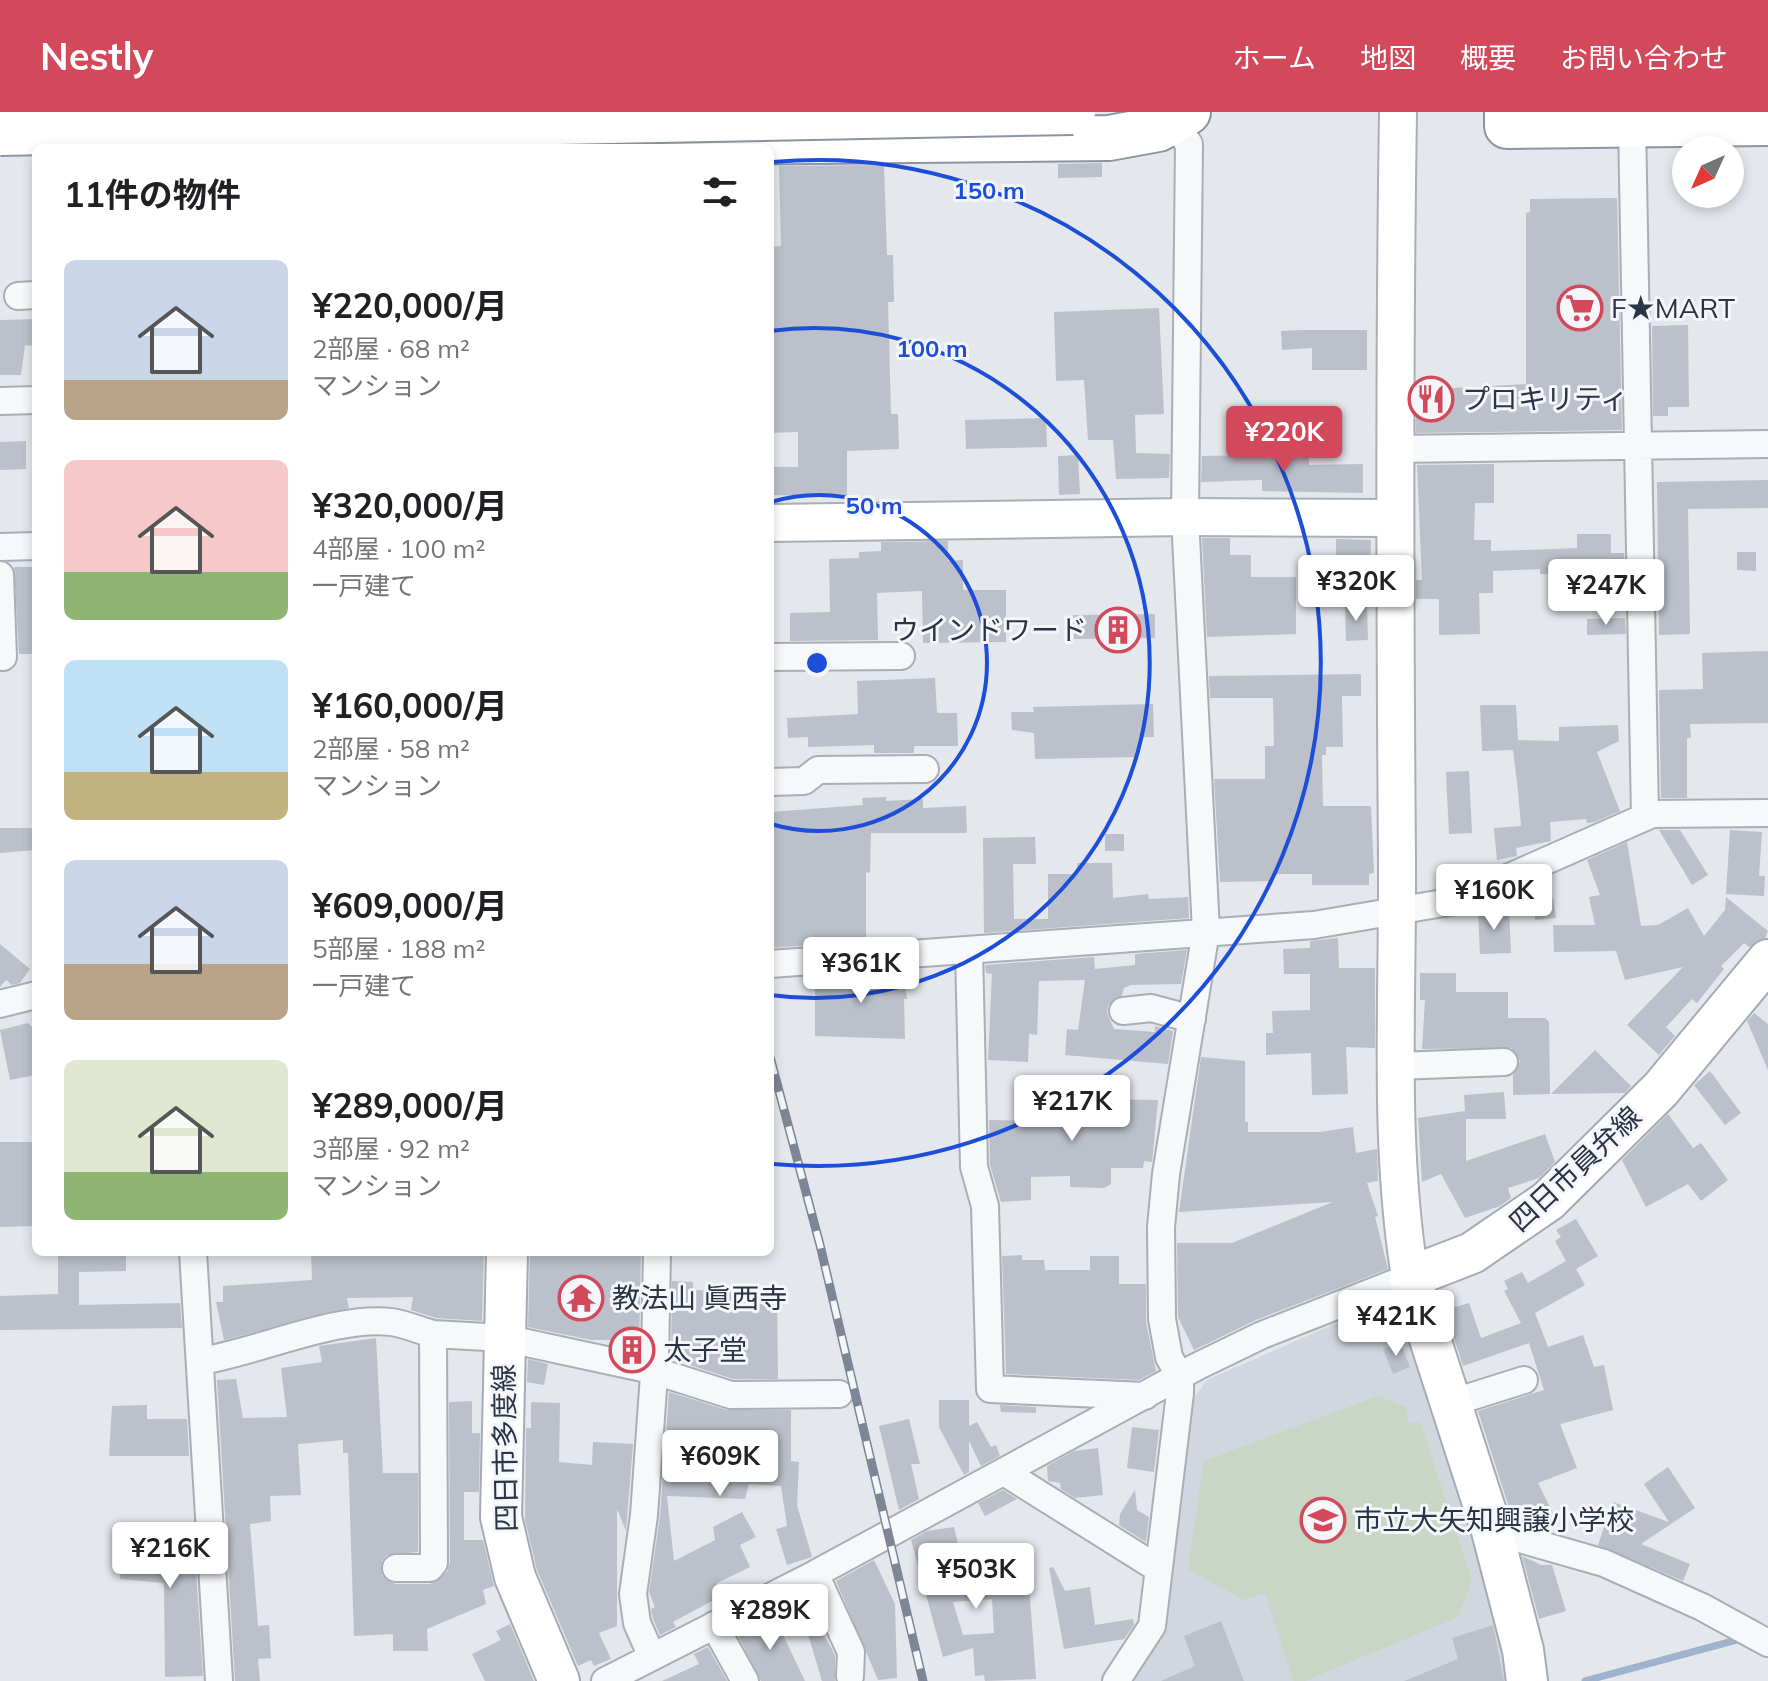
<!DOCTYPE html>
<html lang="ja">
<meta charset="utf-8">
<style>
:root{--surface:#fff;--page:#f2f2f2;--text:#202124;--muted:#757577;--accent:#d1495b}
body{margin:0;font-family:Mulish,"Noto Sans JP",sans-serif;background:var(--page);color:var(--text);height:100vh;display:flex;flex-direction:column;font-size:30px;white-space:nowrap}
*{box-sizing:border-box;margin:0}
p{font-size:26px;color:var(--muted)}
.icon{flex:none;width:44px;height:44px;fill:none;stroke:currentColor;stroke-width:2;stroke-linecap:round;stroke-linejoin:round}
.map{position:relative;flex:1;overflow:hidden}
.drawer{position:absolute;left:32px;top:32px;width:742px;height:1112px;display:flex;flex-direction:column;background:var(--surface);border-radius:12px;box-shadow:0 4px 12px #0003}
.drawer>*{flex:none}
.needle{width:52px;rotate:225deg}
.buttons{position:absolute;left:1672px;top:24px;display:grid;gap:16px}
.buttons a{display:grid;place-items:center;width:72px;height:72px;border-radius:50%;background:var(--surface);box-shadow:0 4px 12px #0003;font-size:40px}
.price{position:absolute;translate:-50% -68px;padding:0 18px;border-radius:8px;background:#fff;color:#222;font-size:26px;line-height:52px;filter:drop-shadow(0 2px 4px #0008)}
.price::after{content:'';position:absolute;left:50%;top:48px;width:24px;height:18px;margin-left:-12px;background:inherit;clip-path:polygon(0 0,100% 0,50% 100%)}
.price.current{background:var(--accent);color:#fff}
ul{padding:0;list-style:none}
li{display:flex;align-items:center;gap:24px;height:200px;padding:0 32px}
li span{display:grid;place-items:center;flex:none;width:224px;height:160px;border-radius:12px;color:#555}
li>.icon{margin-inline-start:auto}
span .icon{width:96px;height:96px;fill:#fffc;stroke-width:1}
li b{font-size:34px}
h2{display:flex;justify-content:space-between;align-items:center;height:96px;padding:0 32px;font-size:34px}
header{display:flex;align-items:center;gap:48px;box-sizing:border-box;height:112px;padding:0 40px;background:var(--accent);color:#fff}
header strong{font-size:38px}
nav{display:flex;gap:44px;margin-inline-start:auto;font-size:28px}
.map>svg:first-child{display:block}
.built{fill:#d2d6de}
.green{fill:#c9d6c5}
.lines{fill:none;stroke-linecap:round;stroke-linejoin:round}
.stream{stroke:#9fb4cc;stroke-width:7}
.building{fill:#bbc0ca;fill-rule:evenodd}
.street-casing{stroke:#a9aeb7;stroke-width:30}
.secondary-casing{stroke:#a9aeb7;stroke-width:40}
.primary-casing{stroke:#a3abb8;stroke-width:44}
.highway-casing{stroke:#8b94a3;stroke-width:48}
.street{stroke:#f7f8fa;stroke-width:26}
.secondary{stroke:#fff;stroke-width:36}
.primary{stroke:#fff;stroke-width:40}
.highway{stroke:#fff;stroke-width:44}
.rail-casing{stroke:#7d8696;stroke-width:9}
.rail{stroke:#f4f6f9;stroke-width:6;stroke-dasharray:18;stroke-linecap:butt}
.highway-bridge-casing{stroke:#8b94a3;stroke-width:48;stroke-linecap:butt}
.highway-bridge{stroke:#fff;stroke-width:44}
.ring{fill:none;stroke:#1d4ed8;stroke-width:4}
.labels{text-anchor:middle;stroke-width:6;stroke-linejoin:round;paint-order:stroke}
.poi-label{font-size:28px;fill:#2b3445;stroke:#f4f6f9;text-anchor:start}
.street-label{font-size:28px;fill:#2b3445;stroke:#f4f6f9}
.centre{fill:#1d4ed8;stroke:#f4f6f9;stroke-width:4}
.ring-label{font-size:24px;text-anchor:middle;font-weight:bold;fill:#1d4ed8;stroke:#f4f6f9;stroke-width:6;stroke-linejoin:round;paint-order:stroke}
</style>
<header>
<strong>Nestly</strong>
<nav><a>ホーム</a><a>地図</a><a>概要</a><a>お問い合わせ</a></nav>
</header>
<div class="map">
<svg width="1768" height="1569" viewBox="0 0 1768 1569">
<rect width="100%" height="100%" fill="#e4e7ec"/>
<!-- built -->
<path class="built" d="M1396,1185L1511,1531L1512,1569H1126L1125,1565L1163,1523L1189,1293L1207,1268Z"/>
<!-- green -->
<path class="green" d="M1378,1284L1406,1295L1409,1311L1420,1310L1472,1468L1458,1505L1305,1569H1293L1265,1481L1244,1488L1188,1457L1204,1349Z"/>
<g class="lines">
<!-- stream -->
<path class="stream" d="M1585,1569L1744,1526"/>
</g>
<!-- building -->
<path class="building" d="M1102,51V65L1058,66V52Z
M884,53L887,143H893L894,190H888L891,302H898L899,337L847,339V385L772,383V355H798V320L770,321V135L781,134L779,54Z
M1617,86L1622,318L1416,321V278L1526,272V101L1530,100V87Z
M1159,196L1164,302L1135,303L1136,341L1170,342L1169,366L1116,367L1113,328H1088L1084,268L1056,269L1054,200Z
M36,207V234L25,233L21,263H0V208Z
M1688,213L1689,295H1668V304H1653L1652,214Z
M1300,218H1367V258H1312V236L1282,238L1281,219Z
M1046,306L1047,335L966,337L965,308Z
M26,329V357L0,358V330Z
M1078,343L1080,382L1059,383L1058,344Z
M1252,343V346H1309V353L1363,352V381L1262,379V368L1201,370L1202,344Z
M1494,352V391H1475L1474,428H1491V439L1555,437L1577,436V422H1611V441H1624V460L1540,462V457L1493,459V481H1479L1480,522L1439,523V487H1416V468H1422L1417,353Z
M1768,368V396L1688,397L1690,522L1659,523L1657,370Z
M1202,426H1230V443H1251V465H1296V522L1207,525Z
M1336,427L1371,428L1370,455L1336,454Z
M948,429V449L963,448V478H1006V530L923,531L922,479L877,481L878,528L790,529V501L830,500L829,447L859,446V440L881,439V430Z
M1737,440H1756V459L1737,458Z
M14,455H36V542H19Z
M1345,494H1367L1368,528L1346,529Z
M1155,502V526L1074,527L1073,503Z
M1625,506L1626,522L1587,523V507Z
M1768,539V611L1690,612L1691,626H1687V686H1661L1659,578L1703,577L1702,541Z
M1361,562V584H1342L1343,635H1326V643H1322L1323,694H1371L1374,761L1369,762V773H1312V762H1273V769L1220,770L1214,667H1265V634H1274L1273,586H1210L1209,564Z
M935,566L937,601H957L958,634H914V641H874V633L808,635V625L788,626L787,606L858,602L857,569Z
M1153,592L1154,625H1139V645L1035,647L1034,621L1012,618L1011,600H1034L1033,595Z
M1480,593H1516L1518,628L1559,629V615L1618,613L1619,629L1597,640L1620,699L1595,710L1587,711L1586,707L1550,710L1551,729L1516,736L1517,744L1497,748L1494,716L1521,714L1518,679L1513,638L1482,639Z
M1469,659L1472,721L1449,722L1446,660Z
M886,685V689L923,687V696L966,694L967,721H871L870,761L866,760V829L771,836L770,700L863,693L862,686Z
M0,716H36V738L0,741Z
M1659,718H1680L1708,763L1692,773Z
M1730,718L1762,720L1759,764H1765L1764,784L1726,782Z
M1105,722H1124V739H1105Z
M1035,725L1036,752H1013L1014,807H1048V762H1077V751H1112L1113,786L1148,782L1149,787L1188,785L1189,806L984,821L983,726Z
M1627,730L1641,814L1658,813L1688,796L1704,824L1725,798L1726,785L1768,819L1765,826L1749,835L1744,831L1721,854L1724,857L1697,891L1692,887L1666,915L1675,924L1659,943L1627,913L1683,855L1625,868L1616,839L1554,840L1553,813H1595L1589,785L1600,783L1587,748Z
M1553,786L1556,806L1535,808L1533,788Z
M1509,797L1511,841L1480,842L1478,798Z
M1338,826L1339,856H1375V936L1346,935L1348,982L1312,983L1311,941L1266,943V921H1273L1272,899L1310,898V862H1284L1283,837L1310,836V829Z
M0,832L30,857L20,871L12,873L6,868L0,875Z
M1187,838L1181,872L1131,873L1124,876L1122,883L1108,893L1107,901L1114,917L1155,920V914L1173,919L1168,952L1065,943L1067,917L1078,918L1085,868L1039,869L1037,923L1029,922L1028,950L988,948L992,862L986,861L985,853L1094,845L1095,857L1135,853V842Z
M904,858L907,887H904L905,927L815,924V865Z
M1420,861H1456V880H1508V906H1545L1549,910L1550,982L1513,983V963L1520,949L1511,936L1422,937L1425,888H1420Z
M1754,901L1768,912V958L1747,909Z
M28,911L36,919V963L10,968L0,918Z
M1595,938L1631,974L1625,981L1551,982Z
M1201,945L1245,949V1010H1248V1020H1320L1353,1015L1356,1041L1377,1037L1378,1069L1367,1071L1378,1104L1375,1105L1388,1157L1256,1208L1194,1238L1178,1205L1177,1131H1232L1333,1090L1179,1100Z
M1710,959L1741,1001L1725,1013L1694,973Z
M1045,980H1082V987L1158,988L1152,1050L1144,1049L1143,1056H1111V1072L1104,1076L1070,1075V1064L1031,1065V1088L1001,1090L990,1053L989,1008L1045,1009Z
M1504,980L1506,1007H1466V1049L1545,1022L1555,1050L1539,1066L1508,1076L1511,1086L1500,1094L1465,1106L1441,1062L1422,1070L1418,1006L1465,999L1464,983Z
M1668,1002L1693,1036L1701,1031L1728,1068L1701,1089L1688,1072L1646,1095L1622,1048Z
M0,1030H36V1114L0,1115Z
M1576,1107L1598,1144L1576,1157L1585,1173L1535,1201L1548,1235L1583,1223L1594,1255L1604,1253L1613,1298L1560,1312L1577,1356L1538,1371L1557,1409L1541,1416L1513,1408L1478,1299L1544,1278L1529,1231L1463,1254L1445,1198L1469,1191L1481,1226L1521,1211L1504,1179L1508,1177L1504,1169L1522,1160L1528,1171L1566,1149L1555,1129L1561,1125L1556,1118Z
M58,1140H126V1159L79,1160V1193L180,1191L182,1216L0,1218V1184L58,1182Z
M311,1140H484L482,1209L436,1206L411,1198L413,1185L347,1186L349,1196L224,1228L216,1190H223V1174L312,1168Z
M530,1140H641L639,1239L618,1234L617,1228H591L528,1215Z
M1022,1143V1148H1044L1045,1158H1090V1144H1119V1172H1146V1210L1156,1259L1139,1268L1006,1262L1002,1144Z
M672,1169L693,1170V1178L731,1179L733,1188H777L778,1267H733L671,1247Z
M376,1226L383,1361H418V1440L387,1443L382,1449V1463L395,1472H430L447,1460L450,1451L449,1290L472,1289V1321H480L479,1380H464V1428H483L494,1474L483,1478L486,1492L427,1517L428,1539H393V1522L354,1524L348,1341H343V1328L298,1332L301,1383L270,1384L271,1409L250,1412L258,1514L269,1513L271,1546L258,1547L260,1569H235L217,1268L236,1267L243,1306L287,1305L281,1256L322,1250L319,1234Z
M1400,1230L1410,1255L1393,1262L1383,1237Z
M528,1247L548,1252L544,1273L527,1270Z
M669,1280L727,1298H791V1349L799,1350L797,1393L812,1445L787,1453L776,1417L787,1414L781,1374L749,1372L745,1387L667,1384L674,1449L715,1428L713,1415L742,1400L756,1425L740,1433L750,1455L717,1471L723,1483L673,1510L676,1515L660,1523L653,1507L651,1497L655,1495L649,1480L660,1404Z
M939,1288H969V1314L977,1310L991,1335L996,1333L1000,1344L981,1354L969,1329V1360L964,1363L939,1315Z
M531,1290L560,1291L559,1350L592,1353L593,1330L633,1332L626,1419L617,1397V1514L599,1521L611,1547L594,1554L591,1548L578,1554L537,1458L525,1408L526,1316H531Z
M147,1293V1307H187L189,1344H109L112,1294Z
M1000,1293L1036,1295V1301L1001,1300Z
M909,1307L920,1352H911L919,1387L899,1398L879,1314Z
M1132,1315L1159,1318L1154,1360L1127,1356Z
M1098,1336L1103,1383L1075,1386L1061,1377L1060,1371L1048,1369L1047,1354L1074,1339Z
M1668,1355L1695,1396L1641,1432L1690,1452L1683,1469L1598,1433L1613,1390L1669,1410L1644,1372Z
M1003,1378L1017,1387L985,1404L978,1391Z
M1135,1378L1137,1398L1149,1405L1146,1430L1119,1413L1120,1402Z
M165,1412H193L203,1564L165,1565L164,1471L120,1467L122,1425L145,1424L144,1413Z
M954,1415L966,1467L1001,1465L1002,1474L1029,1472L1036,1567L985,1569L984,1563L975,1564L973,1536L943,1545L911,1428L927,1419ZM992,1487L994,1521L963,1523L953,1490Z
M1522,1444L1541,1453H1552L1566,1499L1539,1507Z
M874,1448L895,1492L897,1566L878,1568L836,1469Z
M1053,1455L1065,1479L1090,1475L1095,1513L1133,1507L1134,1513L1124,1527L1064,1537L1049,1456Z
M804,1486L835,1543V1569H822L798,1489Z
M773,1502L805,1569H761L736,1520Z
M1221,1509L1244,1569H1161L1195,1554L1184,1524Z
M510,1512L534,1569H485L472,1542L501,1528L496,1519Z
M1493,1513L1504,1569H1404L1458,1547L1452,1526Z
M708,1535L727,1569H662L699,1552L694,1542Z"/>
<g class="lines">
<!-- street casing -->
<g class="street-casing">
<path id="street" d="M1632,12L1645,705
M385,35L706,30
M18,184L36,183
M0,289L36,288
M1393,337L1768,332
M0,435L36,434
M0,463L3,545
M770,545L901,544
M770,670L804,669L818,658L925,657
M969,838L974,1055L985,1094L990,1277L1145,1284
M770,852L1314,813L1455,789L1652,702L1768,701
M0,892L36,883
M1123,899L1151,896L1192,907
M1397,954L1504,950
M193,1140L219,1569
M201,1249C257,1240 338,1203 391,1210C405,1212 419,1218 433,1222
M1451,1291L1524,1268
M1004,1360L1157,1456
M1492,1419L1604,1451L1702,1495L1768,1531
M396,1456H430L434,1451L433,1222L504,1226L652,1258L731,1283L839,1282
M815,1462L851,1540L850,1564
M714,1513L745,1569
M652,1545L637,1511L633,1482L644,1403L655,1249L657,1140
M605,1569L815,1462L1198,1254L1262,1223L1410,1165
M1116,1569L1152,1514L1180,1281V1265L1169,1245L1162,1207L1161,1115L1166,1062L1206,819L1185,405L1189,32L1173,11"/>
</g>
<!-- secondary casing -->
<g class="secondary-casing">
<path id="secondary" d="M1398,0C1394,250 1395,499 1397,749C1398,888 1388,1028 1410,1165
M770,411L1185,405L1394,406"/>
</g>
<!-- primary casing -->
<g class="primary-casing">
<path id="primary" d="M507,1140L501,1405L515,1465L559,1569
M1527,1569L1523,1538L1492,1419L1410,1165L1472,1141L1548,1089L1661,977L1768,848"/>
</g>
<!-- highway casing -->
<g class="highway-casing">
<path id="highway" d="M1507,0V14L1768,11
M706,30L1109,26L1158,17L1188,0"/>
</g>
<!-- street -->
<use href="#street" class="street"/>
<!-- secondary -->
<use href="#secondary" class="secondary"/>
<!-- primary -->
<use href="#primary" class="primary"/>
<!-- highway -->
<use href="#highway" class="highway"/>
<!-- rail casing -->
<g class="rail-casing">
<path id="rail" d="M488,0L501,36
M770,945L820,1133L923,1569"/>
</g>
<!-- rail -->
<use href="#rail" class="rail"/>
<!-- highway-bridge casing -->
<g class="highway-bridge-casing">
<path id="highway-bridge" d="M0,21L1073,0"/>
</g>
<!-- highway-bridge -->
<use href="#highway-bridge" class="highway-bridge"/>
</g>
<!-- distance rings -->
<g class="ring">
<path d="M771 390A168 168 0 1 1 771 712"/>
<path d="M770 219A335 335 0 1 1 770 883"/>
<path d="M773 50A503 503 0 1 1 773 1052"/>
</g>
<!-- icons -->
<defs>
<g id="supermarket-ring" transform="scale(2.3)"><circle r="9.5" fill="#f4f6f9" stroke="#d1495b" stroke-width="1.5"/><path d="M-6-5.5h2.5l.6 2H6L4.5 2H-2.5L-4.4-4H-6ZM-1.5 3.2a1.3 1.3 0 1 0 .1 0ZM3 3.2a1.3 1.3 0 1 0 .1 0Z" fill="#d1495b"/></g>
<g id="restaurant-ring" transform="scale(2.3)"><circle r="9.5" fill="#f4f6f9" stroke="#d1495b" stroke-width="1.5"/><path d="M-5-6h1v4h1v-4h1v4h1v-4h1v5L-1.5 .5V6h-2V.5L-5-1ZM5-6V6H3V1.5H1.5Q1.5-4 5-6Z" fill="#d1495b"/></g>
<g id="building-ring" transform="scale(2.3)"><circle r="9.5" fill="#f4f6f9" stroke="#d1495b" stroke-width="1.5"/><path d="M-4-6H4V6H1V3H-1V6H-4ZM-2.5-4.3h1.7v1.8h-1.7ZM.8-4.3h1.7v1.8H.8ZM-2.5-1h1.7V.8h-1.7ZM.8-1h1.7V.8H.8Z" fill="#d1495b"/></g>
<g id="temple-ring" transform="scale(2.3)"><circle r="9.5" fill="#f4f6f9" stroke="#d1495b" stroke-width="1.5"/><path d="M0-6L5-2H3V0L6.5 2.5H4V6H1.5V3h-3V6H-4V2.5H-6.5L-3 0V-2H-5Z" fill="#d1495b"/></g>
<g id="school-ring" transform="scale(2.3)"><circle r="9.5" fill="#f4f6f9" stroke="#d1495b" stroke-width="1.5"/><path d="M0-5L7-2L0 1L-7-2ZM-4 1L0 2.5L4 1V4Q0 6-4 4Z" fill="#d1495b"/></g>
</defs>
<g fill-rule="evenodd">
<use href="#supermarket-ring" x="1580" y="196"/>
<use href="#restaurant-ring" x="1431" y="287"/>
<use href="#building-ring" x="1118" y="518"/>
<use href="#temple-ring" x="581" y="1186"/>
<use href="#building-ring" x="632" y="1238"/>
<use href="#school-ring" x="1323" y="1408"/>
</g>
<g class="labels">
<!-- poi labels -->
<g class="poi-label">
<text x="1611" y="206">F★MART</text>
<text x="1462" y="297">プロキリティ</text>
<text x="1087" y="528" text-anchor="end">ウインドワード</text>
<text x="612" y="1196">教法山 眞西寺</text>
<text x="663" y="1248">太子堂</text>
<text x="1354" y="1418">市立大矢知興譲小学校</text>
</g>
<!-- street labels -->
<g class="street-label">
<text transform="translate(1575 1057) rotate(-43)" y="10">四日市員弁線</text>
<text transform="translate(505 1336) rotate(-91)" y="10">四日市多度線</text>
</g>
</g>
<circle cx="817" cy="551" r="12" class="centre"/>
<g class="ring-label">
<text x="989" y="87">150 m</text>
<text x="932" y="245">100 m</text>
<text x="874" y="402">50 m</text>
</g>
</svg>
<div class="buttons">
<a><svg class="needle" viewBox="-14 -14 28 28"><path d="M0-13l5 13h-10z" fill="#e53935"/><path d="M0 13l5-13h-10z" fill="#757577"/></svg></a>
</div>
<b class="price current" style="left:1284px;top:362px">¥220K</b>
<b class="price" style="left:1356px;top:511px">¥320K</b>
<b class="price" style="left:1606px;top:515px">¥247K</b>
<b class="price" style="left:1494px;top:820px">¥160K</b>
<b class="price" style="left:861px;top:893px">¥361K</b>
<b class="price" style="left:1072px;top:1031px">¥217K</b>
<b class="price" style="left:1396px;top:1246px">¥421K</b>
<b class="price" style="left:720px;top:1386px">¥609K</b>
<b class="price" style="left:170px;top:1478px">¥216K</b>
<b class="price" style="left:976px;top:1499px">¥503K</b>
<b class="price" style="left:770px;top:1540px">¥289K</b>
<section class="drawer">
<h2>11件の物件<svg class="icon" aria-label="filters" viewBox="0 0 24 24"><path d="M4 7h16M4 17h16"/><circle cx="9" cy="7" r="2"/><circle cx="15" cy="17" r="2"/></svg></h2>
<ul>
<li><span style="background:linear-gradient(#c9d6e8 75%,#b9a48a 0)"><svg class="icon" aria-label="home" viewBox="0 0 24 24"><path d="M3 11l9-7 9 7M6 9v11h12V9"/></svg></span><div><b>¥220,000/月</b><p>2部屋 · 68 m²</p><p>マンション</p></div></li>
<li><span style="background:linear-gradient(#f6c9c9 70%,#8fb573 0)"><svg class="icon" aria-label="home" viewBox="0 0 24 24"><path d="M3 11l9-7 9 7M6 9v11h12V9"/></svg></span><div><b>¥320,000/月</b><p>4部屋 · 100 m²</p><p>一戸建て</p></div></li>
<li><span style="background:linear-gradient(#bfe0f5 70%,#c2b280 0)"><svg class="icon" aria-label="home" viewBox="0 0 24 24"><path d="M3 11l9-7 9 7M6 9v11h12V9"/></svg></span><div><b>¥160,000/月</b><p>2部屋 · 58 m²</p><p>マンション</p></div></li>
<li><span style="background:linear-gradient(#c9d6e8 65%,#b9a48a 0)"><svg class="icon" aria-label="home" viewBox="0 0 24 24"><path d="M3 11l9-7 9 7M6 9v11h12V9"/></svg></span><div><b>¥609,000/月</b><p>5部屋 · 188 m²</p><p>一戸建て</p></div></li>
<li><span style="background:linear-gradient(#dfe7d0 70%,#8fb573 0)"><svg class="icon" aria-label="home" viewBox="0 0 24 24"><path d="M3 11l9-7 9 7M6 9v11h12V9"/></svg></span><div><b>¥289,000/月</b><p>3部屋 · 92 m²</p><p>マンション</p></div></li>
</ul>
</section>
</div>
